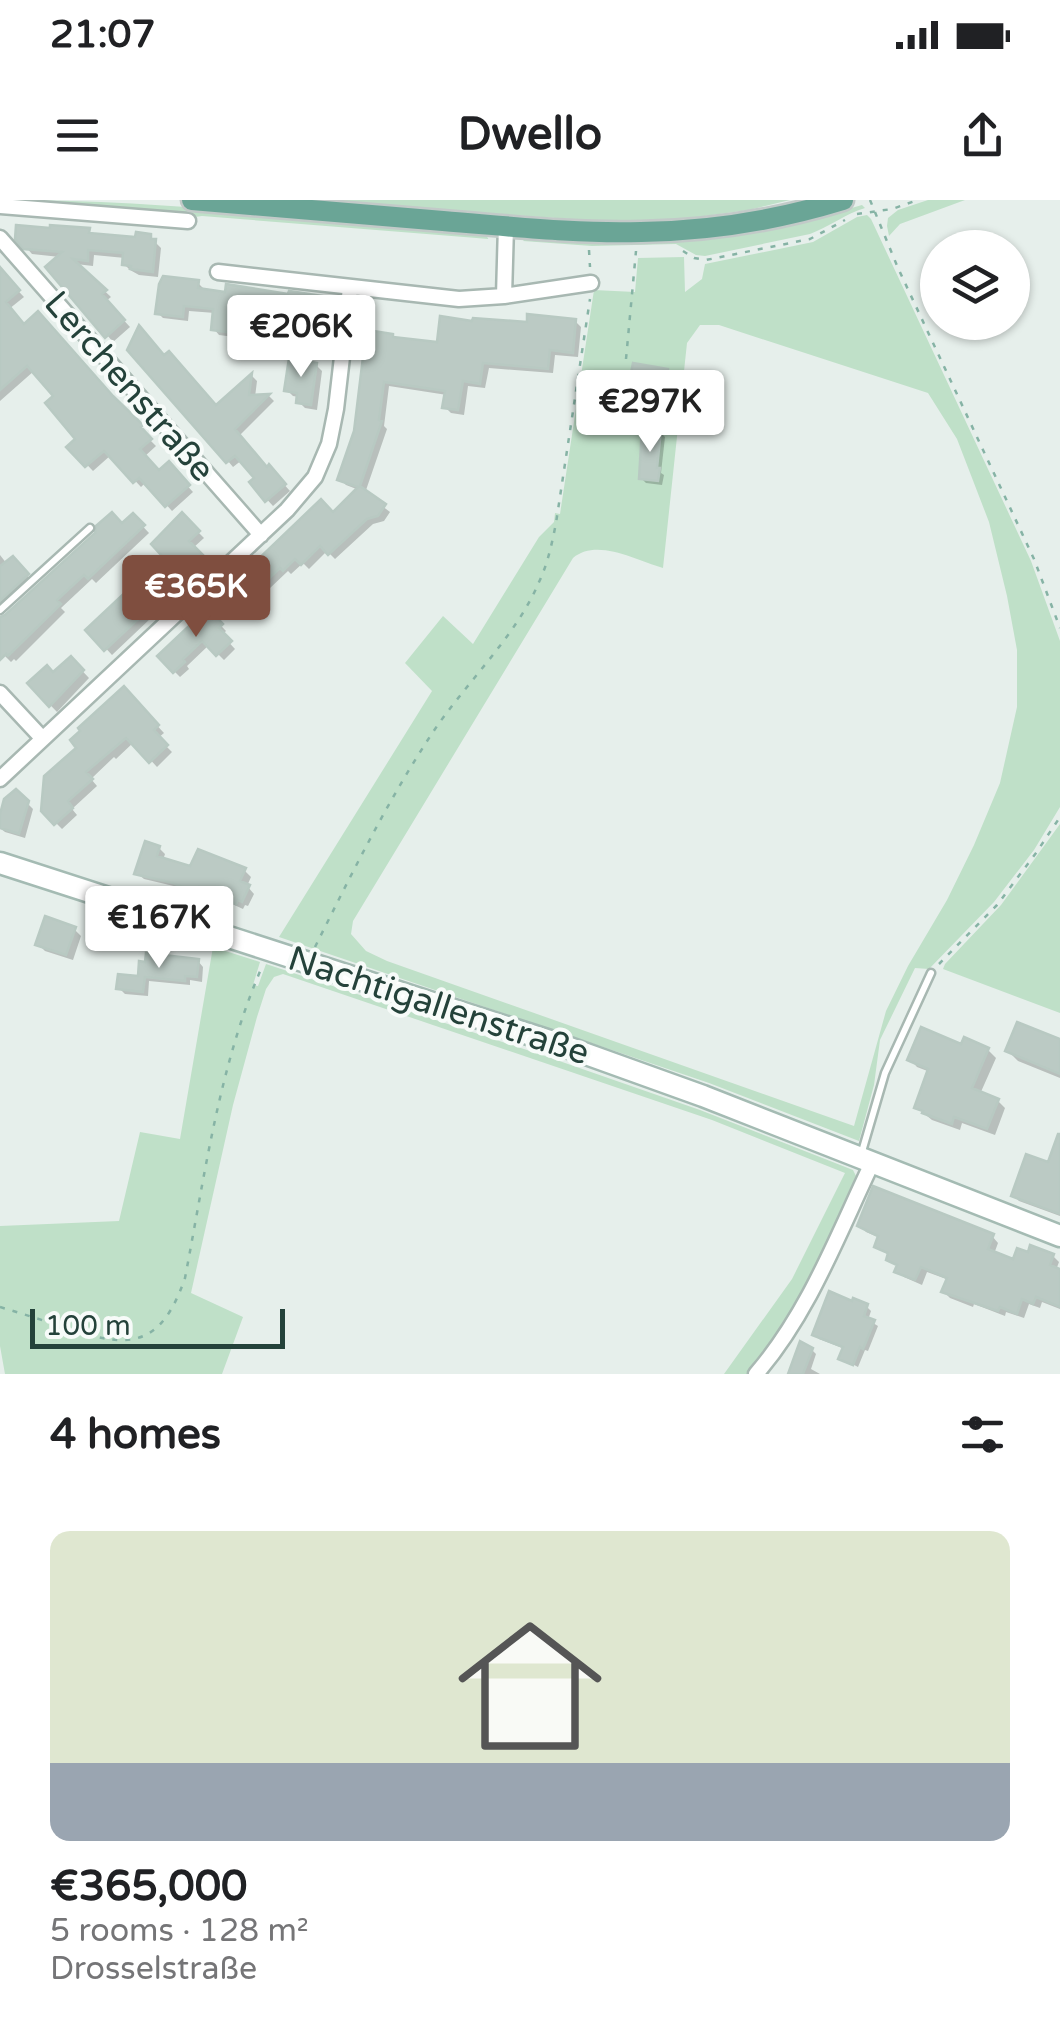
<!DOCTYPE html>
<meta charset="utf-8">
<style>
:root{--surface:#fff;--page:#f6f6f6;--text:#202124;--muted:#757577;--line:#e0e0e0;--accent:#7f4e3f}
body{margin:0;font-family:"Varela Round",sans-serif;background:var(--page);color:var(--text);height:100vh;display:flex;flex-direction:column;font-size:38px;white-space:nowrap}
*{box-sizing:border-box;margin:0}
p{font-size:32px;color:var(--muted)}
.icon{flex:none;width:55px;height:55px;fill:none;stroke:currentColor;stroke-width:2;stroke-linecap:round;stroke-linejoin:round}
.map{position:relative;height:1174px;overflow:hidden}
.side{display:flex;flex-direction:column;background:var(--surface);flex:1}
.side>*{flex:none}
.buttons{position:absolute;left:920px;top:30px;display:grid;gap:20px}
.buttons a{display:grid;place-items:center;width:110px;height:110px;border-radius:50%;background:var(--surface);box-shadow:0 2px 8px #0004;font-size:50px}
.scale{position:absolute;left:30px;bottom:25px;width:255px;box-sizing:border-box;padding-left:10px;border:5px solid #24423a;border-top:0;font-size:28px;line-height:35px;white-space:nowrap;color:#24423a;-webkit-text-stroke:8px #f7fbf9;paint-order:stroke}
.price{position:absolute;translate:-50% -85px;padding:0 22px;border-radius:10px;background:#fff;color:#222;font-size:32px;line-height:65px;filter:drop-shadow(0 2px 5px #0008)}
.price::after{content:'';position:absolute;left:50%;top:60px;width:30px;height:22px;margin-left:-15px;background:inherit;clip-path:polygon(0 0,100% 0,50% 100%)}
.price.active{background:var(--accent);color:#fff}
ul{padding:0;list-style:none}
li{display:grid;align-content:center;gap:20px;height:530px;padding:0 50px}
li+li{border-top:2px solid var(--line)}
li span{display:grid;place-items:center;height:310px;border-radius:20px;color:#555}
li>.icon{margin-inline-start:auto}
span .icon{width:180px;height:180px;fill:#fffc;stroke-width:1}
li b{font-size:42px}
h2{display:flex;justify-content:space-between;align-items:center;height:120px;padding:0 50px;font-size:42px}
.status{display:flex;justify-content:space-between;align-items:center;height:70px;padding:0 50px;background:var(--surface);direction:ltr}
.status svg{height:28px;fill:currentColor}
header{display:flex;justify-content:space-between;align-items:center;height:130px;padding:0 50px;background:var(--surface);font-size:45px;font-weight:800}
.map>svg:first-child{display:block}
.green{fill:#bfe0c8;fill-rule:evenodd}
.shadow{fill:#0003}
.building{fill:#bbcac4;stroke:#b8c9c2;stroke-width:2.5}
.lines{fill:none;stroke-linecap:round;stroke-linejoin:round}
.lane-casing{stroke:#a8b8b2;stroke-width:11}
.street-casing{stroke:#a8b8b2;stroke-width:19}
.secondary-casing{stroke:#a4bbb3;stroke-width:25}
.primary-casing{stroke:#c2cac8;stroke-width:25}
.path{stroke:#86b3a5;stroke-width:2.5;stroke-dasharray:5 8;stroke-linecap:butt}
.lane{stroke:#fff;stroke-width:6}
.street{stroke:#fff;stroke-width:14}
.secondary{stroke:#fff;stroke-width:20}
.primary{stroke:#6aa596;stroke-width:20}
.labels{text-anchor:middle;stroke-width:8;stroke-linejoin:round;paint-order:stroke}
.street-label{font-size:35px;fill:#24423a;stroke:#f7fbf9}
</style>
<div class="status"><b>21:07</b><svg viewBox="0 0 49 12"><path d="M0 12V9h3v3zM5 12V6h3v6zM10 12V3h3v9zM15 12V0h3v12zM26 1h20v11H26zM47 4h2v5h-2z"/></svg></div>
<header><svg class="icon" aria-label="menu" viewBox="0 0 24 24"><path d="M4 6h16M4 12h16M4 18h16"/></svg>Dwello<svg class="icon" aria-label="share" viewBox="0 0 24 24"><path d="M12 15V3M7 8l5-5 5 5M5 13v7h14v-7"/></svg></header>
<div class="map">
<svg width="1060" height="1174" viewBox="0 0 1060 1174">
<rect width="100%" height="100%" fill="#e6efeb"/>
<!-- green -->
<path class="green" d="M8,0C166,0 325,20 483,33L489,39L202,16L188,18L163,12Z
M285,0H790L749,10L675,20H585Z
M928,0H965L900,24L889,36L887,26L888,18L898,10Z
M862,5L865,8C845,14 829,27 810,34L705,56L696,55L676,44L592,46L523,41L527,37C591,41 655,44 719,38C768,33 816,18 862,5Z
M867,15L871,19L1031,361L1060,441V607L1034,650L994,702L929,769L915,768L880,840L874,885L859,941L709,883L279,737L432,491L405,463L443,416L473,444L539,337L554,322L555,313L560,314L594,90L635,92L638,58L684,57L685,92L702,79L705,64L813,42L857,17ZM700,125H719L928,193L957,239L989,322L1007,396L1017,450V507L1000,583L974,645L947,700L908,766L886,811L854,926L387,761L366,751L351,734L353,721L573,358C597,338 635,360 663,368L687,143Z
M1060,624V813L943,769L945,764L1001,705Z
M213,747L260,762L253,785L258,786L266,764L545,856L700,910L853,970L856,976C825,1043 798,1119 747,1174H724L792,1079L845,973L712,920L283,774L274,777L266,789L257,817L233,905L191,1093L243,1117L222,1174H5L0,1146V1026L119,1021L140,932L180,939Z"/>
<!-- shadow -->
<path class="shadow" d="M89,31L94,36L137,40L150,37L161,48L158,77L139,75L130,70L124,64L125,58L94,55L93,66L76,64L111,97L106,101L130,127L113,142L49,67L60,57L32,54L18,38Z
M0,72L24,97L9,109L24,127L118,204L146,232L144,234L156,246L144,257L159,273L168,265L193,292L172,311L146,282L141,287L111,255L93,271L70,247L79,239L57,196L34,171L0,201Z
M198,83L204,89V92L327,99L333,105L332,113L341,120L339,139L298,134L294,161L316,165L322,171L317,210L305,208L299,202V197L293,196L287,190L291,160L262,156L256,150L258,140L219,135L214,129L215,113L189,111L188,121L163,118L158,113Z
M575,121L581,127L578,157L555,155L553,173L489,168L485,188L468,186L464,215L451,213L445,207L447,195L389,186L384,226L387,229L365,293L390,312L384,321L373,324L335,359L327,351L309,369L303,363L291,374L288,371L249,408L230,389L333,315L359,290L346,285L340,279L395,140L439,145L529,125Z
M165,158L217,208L252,176L257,181L255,197L269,196L274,201L239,236L267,270L269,268L290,291L273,306L252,283L257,278L242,260L233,267L228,261Z
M667,172L673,178L672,189L640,184L633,177Z
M658,194L670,199L669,208L656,203Z
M660,232L665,237L661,273L664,275L662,285L646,283L641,278Z
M133,316L149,333L96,383L92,379L61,408L65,412L16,461L14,459L11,462L0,451V422Z
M182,316L204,338L193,348L207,363L175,395L165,385L141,408L151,418L112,455L89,430L164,355Z
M0,355L7,364L12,359L33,382L5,407L0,402Z
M208,412L226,431L222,435L235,449L224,460L209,445L187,466L189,469L180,477L160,457Z
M71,459L89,478L57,512L30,484L54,475Z
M124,490L164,533L158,538L172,552L157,567L134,542L116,559L114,557L91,579L97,586L72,609L77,615L62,629L43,610L80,548Z
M16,592L33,609L25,638L5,632L0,628V623Z
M159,648L165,654L163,660L191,669L245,671L251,677L247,686L254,694L248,706L245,705L243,709L206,692L203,698L182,688L144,679L137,673Z
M74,729L81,736L73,760L45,751L38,744Z
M198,761L203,767L202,782L190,780V785L149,781L148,796L125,794L119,788L140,778L142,764Z
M1060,842V878L1018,861L1008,851Z
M962,847L988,850L996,858L980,894L998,901L1005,908L995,935L962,923L960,930L932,920L916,907L930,872L917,867L910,859Z
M1060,956V1016L1019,1001L1013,995Z
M860,1025L992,1036L998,1043L994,1054L1014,1062L1053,1056L1059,1062L1056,1070L1060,1072V1109L1042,1102L1040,1108L1029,1104L1024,1118L1006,1112L1005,1116L974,1104L973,1107L950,1098L944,1092L949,1080L927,1072L922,1085L904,1077L897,1071L899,1067L889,1060L890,1056L877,1047L880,1038L866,1032Z
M867,1107L871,1111L868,1120L878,1126L868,1151L865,1150L858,1167L841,1158L845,1149L819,1139L815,1134Z
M812,1150L816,1154L811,1169L820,1174H790Z"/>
<!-- building -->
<path class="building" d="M16,25L50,28V25L90,28L89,33L135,37L136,32L151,34V39H156L153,72L130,69L131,66L122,65L123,53L88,50V61L73,59L107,90L102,94L125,120L105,138L45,67L62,52L23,49L15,39Z
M0,67L20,90L6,102L24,124L38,111L113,196L143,225L141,227L152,239L140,249L159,270L169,261L190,285L165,307L139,278L133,283L104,251L85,267L66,247L75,239L45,203L53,196L27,166L0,190Z
M163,76L199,80L198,88L225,92L226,84L288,94L289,91L329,97L327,110L337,112L334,135L292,130L289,156L254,151L256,136L211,130L213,109L184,106L183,117L155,114L159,84Z
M527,114L576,119L573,153L550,150L548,169L483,163L480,184L463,181L458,210L442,208L445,191L384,182L379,220L382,221L360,286L386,304L378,316L367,319L328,355L320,346L301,365L295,359L283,371L280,368L242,404L227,389L321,299L333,312L358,287L337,280L354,231L363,157L360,156L362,142L365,143L367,130L393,134V137L437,142L440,116L472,121L473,118L527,122Z
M139,125L164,155L169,151L216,205L252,173L249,195L270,194L235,229L267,267L269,264L286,284L265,302L249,282L254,278L235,256L226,263L127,150Z
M289,158L317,163L311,205L296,203L297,193L284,191Z
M633,163L668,169L666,184L630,178Z
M642,228L661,230L657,268H660L658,281L639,279Z
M112,312L122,323L133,313L145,325L88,379L84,375L57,400L61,404L8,456L6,454L0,460V417L5,415L95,333L96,326Z
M182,312L200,331L189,341L203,355L167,391L157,381L137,400L147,411L104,451L85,430L131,387L129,384L161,355L151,344Z
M13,356L29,374L0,401V366Z
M208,408L223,424L219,428L232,441L216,456L202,441L183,459L185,462L173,473L157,456Z
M71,456L84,470L49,507L27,483L47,465L53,472Z
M124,486L159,525L154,530L168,545L149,563L126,538L86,572L93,579L68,601L73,608L54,625L41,611L44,576L76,548L70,540L80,531L78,528Z
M16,589L29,601L19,634L0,628V614L4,599Z
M145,641L160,646L157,656L190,666L198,649L246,668L240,681L250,685L242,702L238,700L236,704L199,687L197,693L173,683L134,674Z
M45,716L76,727L66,755L35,745Z
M146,753L199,759L197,777L185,776V781L145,777L143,792L116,789L118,774L138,776L139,761L145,762Z
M1017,822L1060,839V874L1005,851Z
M921,827L961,844L964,837L989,848L972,888L999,899L987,929L954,917L952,924L922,913L923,911L914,908L928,869L907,860Z
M1058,934H1060V1014L1011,996L1026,954L1048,962Z
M873,986L994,1034L988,1049L1013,1059L1017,1048L1028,1052L1030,1045L1054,1054L1050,1065L1060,1069V1107L1036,1097L1033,1104L1022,1099L1017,1114L1000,1107L998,1111L941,1092L947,1078L921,1067L915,1080L894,1072L897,1065L886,1060L888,1053L874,1047L878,1036L857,1026Z
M829,1091L852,1101L853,1098L868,1104L864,1116L875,1120L863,1149L860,1147L853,1165L838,1159L843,1147L812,1135Z
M800,1141L813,1148L803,1174H788Z"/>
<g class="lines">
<!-- lane casing -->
<g class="lane-casing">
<path id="lane" d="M0,410L90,328
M861,955L885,873L931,773"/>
</g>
<!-- street casing -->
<g class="street-casing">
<path id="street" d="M0,6L188,21
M0,38L261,335
M218,72L459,99L504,96L591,83
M504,96L506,26
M0,493L42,538
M0,579L287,310L315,277L329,244L336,209L350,88
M756,1174C809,1113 838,1034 873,961"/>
</g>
<!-- secondary casing -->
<g class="secondary-casing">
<path id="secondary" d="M0,663L550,841L703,896L1060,1036"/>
</g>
<!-- primary casing -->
<g class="primary-casing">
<path id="primary" d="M192,0C276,7 359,14 443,21C508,26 575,34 641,32C709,31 778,20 843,0"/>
</g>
<!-- path -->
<path class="path" d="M870,0L898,68L1034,359L1060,428
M857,14L892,9L918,0
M589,50L590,67
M683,51L694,58L706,60L810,39L845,20
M626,159L636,51
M315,747C352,673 388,600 433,532C465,484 517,435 539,382C548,363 552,343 556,323L590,99
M939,764L997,705L1036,653L1060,617
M0,1107C23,1114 46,1121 68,1129C131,1149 161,1147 185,1078C205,974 219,867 261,769"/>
<!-- lane -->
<use href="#lane" class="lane"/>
<!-- street -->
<use href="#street" class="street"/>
<!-- secondary -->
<use href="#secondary" class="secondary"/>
<!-- primary -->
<use href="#primary" class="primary"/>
</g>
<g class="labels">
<!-- street labels -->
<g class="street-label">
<text transform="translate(130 186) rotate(49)" y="12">Lerchenstraße</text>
<text transform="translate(439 805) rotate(18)" y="12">Nachtigallenstraße</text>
</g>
</g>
</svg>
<div class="buttons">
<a><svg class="icon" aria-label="layers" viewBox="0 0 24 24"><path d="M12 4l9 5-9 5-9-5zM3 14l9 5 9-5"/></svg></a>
</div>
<div class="scale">100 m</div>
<b class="price" style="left:301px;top:180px">€206K</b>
<b class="price" style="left:650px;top:255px">€297K</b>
<b class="price active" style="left:196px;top:440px">€365K</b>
<b class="price" style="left:159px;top:771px">€167K</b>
</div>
<section class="side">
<h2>4 homes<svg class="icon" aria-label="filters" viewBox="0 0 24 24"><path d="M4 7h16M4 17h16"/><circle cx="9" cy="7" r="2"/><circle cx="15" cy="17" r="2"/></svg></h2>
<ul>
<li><span style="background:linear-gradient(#dfe7d0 75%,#9aa5b1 0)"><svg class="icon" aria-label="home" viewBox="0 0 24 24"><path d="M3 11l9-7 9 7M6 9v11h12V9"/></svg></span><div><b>€365,000</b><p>5 rooms · 128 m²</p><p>Drosselstraße</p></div></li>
</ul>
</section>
